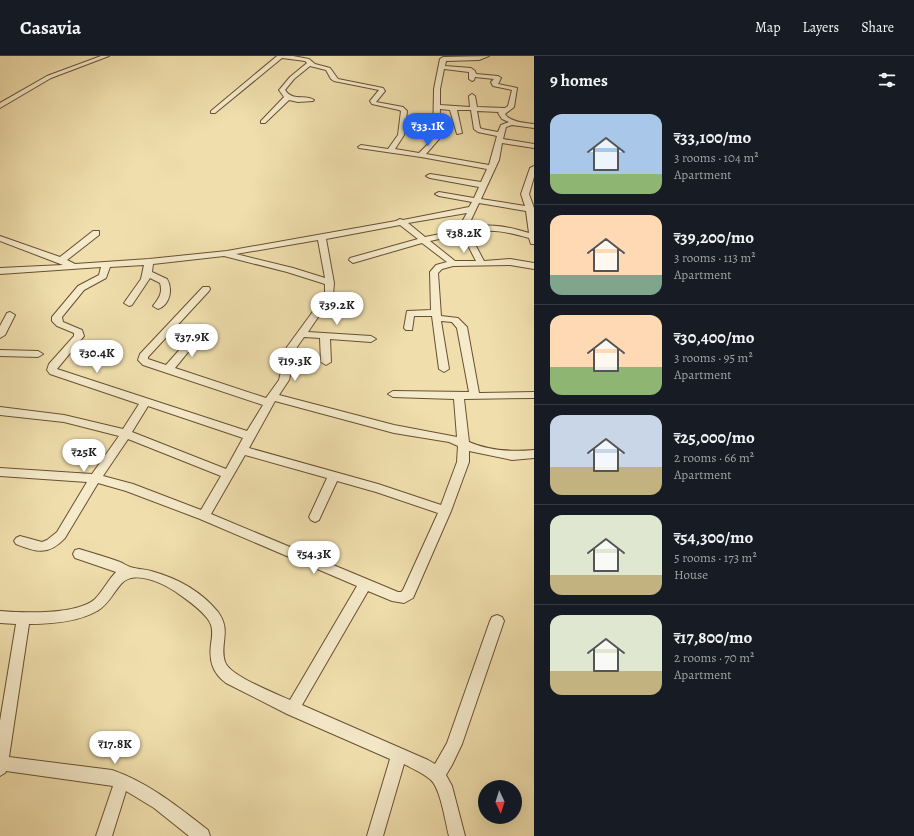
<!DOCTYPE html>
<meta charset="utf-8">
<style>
:root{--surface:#171b24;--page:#242831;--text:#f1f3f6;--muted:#9ea1a6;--line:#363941;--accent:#2563eb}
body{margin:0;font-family:Alegreya,serif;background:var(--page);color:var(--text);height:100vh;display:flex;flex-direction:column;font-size:15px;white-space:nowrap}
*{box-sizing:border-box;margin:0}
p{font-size:13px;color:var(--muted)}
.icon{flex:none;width:22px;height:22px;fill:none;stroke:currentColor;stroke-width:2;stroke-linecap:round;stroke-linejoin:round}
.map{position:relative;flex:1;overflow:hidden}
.side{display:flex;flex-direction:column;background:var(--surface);width:380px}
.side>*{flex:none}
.needle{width:26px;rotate:176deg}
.controls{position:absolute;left:478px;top:724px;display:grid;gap:8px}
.controls a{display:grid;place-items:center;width:44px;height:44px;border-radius:50%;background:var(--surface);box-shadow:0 4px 16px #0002;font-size:20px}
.price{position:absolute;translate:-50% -34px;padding:0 9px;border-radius:14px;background:#fff;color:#222;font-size:13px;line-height:26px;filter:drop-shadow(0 1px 2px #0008)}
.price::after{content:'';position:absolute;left:50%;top:24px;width:12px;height:9px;margin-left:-6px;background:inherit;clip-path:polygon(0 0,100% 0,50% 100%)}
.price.selected{background:var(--accent);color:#fff}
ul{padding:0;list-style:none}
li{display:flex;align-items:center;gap:12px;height:100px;padding:0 16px}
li+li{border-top:1px solid var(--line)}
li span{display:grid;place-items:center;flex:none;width:112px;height:80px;border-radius:12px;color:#555}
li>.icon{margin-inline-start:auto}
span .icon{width:48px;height:48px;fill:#fffc;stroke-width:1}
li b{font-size:17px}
h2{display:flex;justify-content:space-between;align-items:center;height:48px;padding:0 16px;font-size:17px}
header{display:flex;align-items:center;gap:24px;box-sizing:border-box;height:56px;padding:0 20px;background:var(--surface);border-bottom:1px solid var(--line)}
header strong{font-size:19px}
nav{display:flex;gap:22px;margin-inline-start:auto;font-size:14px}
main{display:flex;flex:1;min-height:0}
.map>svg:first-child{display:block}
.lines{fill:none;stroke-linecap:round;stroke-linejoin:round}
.street-casing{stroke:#685032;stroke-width:2}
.street{fill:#f5eaca;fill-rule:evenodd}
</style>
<header>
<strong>Casavia</strong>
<nav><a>Map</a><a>Layers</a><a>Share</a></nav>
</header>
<main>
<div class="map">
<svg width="534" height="780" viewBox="0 0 534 780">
<rect width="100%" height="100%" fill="#f0dfad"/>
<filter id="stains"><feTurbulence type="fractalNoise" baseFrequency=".005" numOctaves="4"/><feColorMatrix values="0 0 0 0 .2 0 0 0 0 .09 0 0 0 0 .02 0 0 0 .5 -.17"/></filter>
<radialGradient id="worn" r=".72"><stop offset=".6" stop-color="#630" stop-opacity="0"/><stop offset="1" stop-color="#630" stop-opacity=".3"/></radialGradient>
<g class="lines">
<!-- street casing -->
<g class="street-casing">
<path id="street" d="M101,0H109L51,22L0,52V47L47,20Z
M277,0H293L309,3L315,8L330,12L338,23L383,32L385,35L376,46L403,51L407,55L404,79L395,93L419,97L433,83L434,33L440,3L443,1L489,0L479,4L446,5L445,10L471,12L475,15L476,18L498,20L501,22L498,28L517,32L514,51L505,58C510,66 525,67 534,68V72L512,69L506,71L503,83L534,88V92L502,87L499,104L481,143L525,150L521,138L530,112L534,110V121L529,138L534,152V188H531L529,182C507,176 492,172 469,177L484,205L510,203L534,207V213L510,209L453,210L442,213L438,217L441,260L458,262L467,271L479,337L534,336V342L464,343L469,386C490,395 511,396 534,394V402L512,404L469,395V406L451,455L413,542L404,547L392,545L368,535L302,649L428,704L435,708L447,687L490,565L492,561L497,559L502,561L504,565L462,688L452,709L446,719L452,730L465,780H449C445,765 441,734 431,724C423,717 413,713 404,708L383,780H367L390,703L287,658L226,627C212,617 209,604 211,588C212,582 213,575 211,569C208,558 186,543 176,536C163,527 134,513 121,528C113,537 108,549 97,555C78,566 51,568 29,568L9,701L112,714C149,727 177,750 208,774L210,780H189L154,752L126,735L112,780H96L113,730L6,715L5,717L0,720V665L16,568L0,567V555C23,557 77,559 95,543C103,535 108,524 116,516L75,502L73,498L75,494L79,493C92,497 107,501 120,506C123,507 125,509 128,510C133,513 145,513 151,515C177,522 201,535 218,556C232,575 219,588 225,606C230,620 275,637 290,644L357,530L200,463L126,435L98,427L65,482C48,500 36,496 16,488L14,485L16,482L20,480L42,486L47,484L57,476L87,426L0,420V412L92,418L119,380L64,366L0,359V351L64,359L123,373L139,348L50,318L47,314L49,308L74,280V277L57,270L52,265V261L78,230L99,219L101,211L0,218V212L63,209L0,185V180L60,201L93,175H99V179L67,204L75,208L149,203L227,195L396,165L400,163L403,164L469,151L472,146L439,140L435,138L439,136L474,142L479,131L430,122L426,120L430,118L481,126L487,113L421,101L359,92L358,91L361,89L388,93L398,79L401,55L399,54L372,48L370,45L379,34L334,25L331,23L326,14L310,10L294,23L285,34C293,46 305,38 314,44L313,45L298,46L289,44L265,67H261V65L284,41L279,34L280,33L290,21L307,7L305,5L282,2L215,57H211V55ZM444,13L469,16V23L472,25L474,24L475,21L494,23L491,26L493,30L512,34L508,50L505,52L477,51L475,40L472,38L469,40L470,51L440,49V33ZM440,53L450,54L457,78L462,77L457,54H471L474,73L478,76L497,80L489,109L426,98L439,83ZM477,55L499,56L498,57L502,63L509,66L501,69L498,76L482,73L480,72ZM479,147L526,155L529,177C509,171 492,167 472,171L471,164ZM467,157L463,164L465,173L425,181L408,167ZM400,169L418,183L350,202L349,204L353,207L422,187L447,206L436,209L430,216L431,254L407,255L404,272L406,274H412L414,260H432L439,313L444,316L449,313L441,265L452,266L457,272L469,336L393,335L388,338L393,341L454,343L457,381L394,369L279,339L289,324L297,291L304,281L320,282L321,306L326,309L331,306L330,283L371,286L376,283L371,280L308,276L333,239L334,227L326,183ZM462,178L476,205H455L430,185ZM318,184L325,222L293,212L236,198ZM224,200L287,216L325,228V239L287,291L279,324L266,342L175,312L202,279L204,277L202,275H196L166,309L148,303V301L209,235L210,233L209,231H203L140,298L138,304L143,309L263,349L247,375L57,313L84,280L82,274L63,266L62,261L84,234L106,222L110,211L144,209L141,223L124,247L129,250L132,249L150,222L160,227C163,237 159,242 153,250L158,253C170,249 173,233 167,223L152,216L153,208ZM275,345L394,377L449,386L458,390L457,406L441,449L378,428L249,392ZM148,350L243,382L226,413L132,376ZM128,383L221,420L201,454L133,428L103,420ZM245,399L327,422L309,461L311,464L315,466L319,464L337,425L376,436L438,457L403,534L401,536H398L211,458Z
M10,256L15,259L5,279L0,282V270L7,257Z
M0,294L38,295L43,298L38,301L0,300Z"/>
</g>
<!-- street -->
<use href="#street" class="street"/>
</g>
<rect width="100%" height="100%" filter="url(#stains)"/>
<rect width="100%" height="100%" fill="url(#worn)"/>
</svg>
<div class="controls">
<a><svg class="needle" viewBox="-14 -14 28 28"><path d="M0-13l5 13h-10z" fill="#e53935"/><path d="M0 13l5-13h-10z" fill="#9ea1a6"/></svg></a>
</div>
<b class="price selected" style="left:428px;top:91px">₹33.1K</b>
<b class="price" style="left:464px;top:198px">₹38.2K</b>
<b class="price" style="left:337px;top:270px">₹39.2K</b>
<b class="price" style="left:192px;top:302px">₹37.9K</b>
<b class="price" style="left:97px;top:318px">₹30.4K</b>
<b class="price" style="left:295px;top:326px">₹19.3K</b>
<b class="price" style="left:84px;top:417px">₹25K</b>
<b class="price" style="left:314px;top:519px">₹54.3K</b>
<b class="price" style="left:115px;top:709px">₹17.8K</b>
</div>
<section class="side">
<h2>9 homes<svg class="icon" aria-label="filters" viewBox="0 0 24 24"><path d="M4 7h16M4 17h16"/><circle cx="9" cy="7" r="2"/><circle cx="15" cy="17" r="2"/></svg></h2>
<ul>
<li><span style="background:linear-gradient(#a9c7e8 75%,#8fb573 0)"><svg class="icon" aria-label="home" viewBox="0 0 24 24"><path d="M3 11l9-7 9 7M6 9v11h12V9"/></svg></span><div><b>₹33,100/mo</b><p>3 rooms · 104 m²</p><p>Apartment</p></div></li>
<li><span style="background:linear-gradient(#ffd9b3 75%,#7fa58c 0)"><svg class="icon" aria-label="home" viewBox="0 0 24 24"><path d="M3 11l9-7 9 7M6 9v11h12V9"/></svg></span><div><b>₹39,200/mo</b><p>3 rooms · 113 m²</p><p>Apartment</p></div></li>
<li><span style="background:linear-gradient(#ffd9b3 65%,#8fb573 0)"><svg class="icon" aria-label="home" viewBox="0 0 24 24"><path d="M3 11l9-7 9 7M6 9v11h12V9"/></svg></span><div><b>₹30,400/mo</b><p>3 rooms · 95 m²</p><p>Apartment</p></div></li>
<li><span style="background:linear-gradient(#c9d6e8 65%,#c2b280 0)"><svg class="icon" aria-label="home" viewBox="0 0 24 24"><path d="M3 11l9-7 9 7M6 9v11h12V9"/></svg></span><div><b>₹25,000/mo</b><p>2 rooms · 66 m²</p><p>Apartment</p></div></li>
<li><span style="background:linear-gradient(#dfe7d0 75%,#c2b280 0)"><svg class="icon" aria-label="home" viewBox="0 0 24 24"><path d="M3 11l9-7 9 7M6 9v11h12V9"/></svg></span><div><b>₹54,300/mo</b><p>5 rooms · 173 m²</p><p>House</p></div></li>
<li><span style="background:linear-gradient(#dfe7d0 70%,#c2b280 0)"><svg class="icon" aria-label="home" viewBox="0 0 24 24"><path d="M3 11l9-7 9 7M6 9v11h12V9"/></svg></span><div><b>₹17,800/mo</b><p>2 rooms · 70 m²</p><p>Apartment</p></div></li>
</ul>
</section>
</main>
